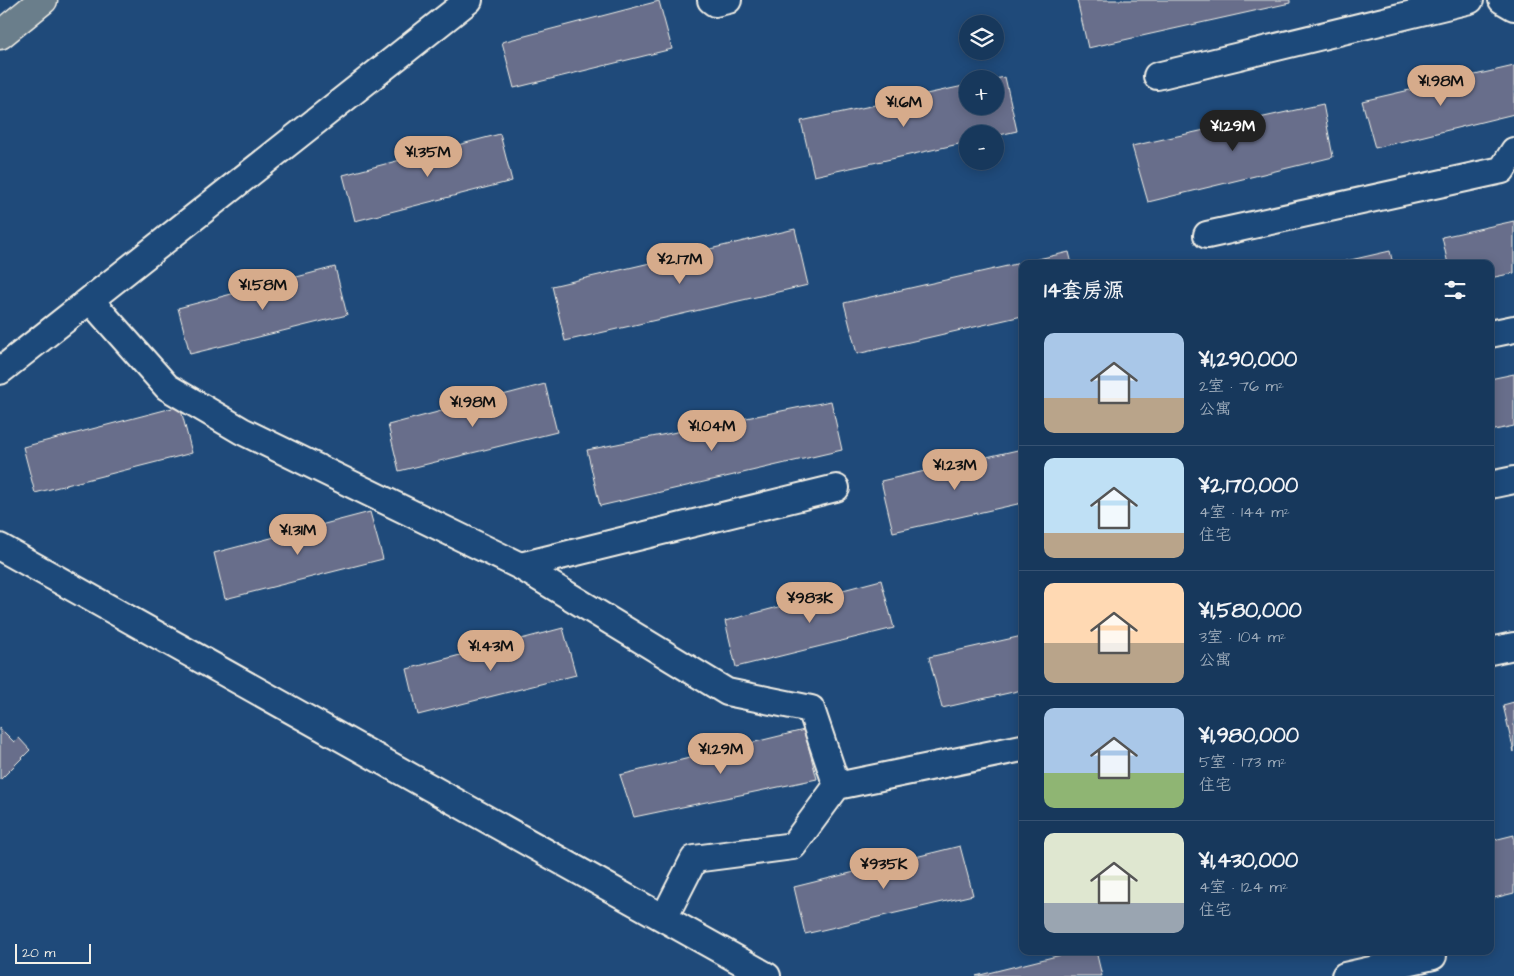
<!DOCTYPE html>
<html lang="zh">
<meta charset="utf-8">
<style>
:root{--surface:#17385c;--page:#203f62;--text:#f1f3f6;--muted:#9eacbb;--line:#365272;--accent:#d6ab8b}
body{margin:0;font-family:"Architects Daughter","LXGW WenKai TC",sans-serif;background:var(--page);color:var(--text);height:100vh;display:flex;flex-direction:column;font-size:19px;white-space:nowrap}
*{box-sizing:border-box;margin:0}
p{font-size:16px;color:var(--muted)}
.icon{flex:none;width:28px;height:28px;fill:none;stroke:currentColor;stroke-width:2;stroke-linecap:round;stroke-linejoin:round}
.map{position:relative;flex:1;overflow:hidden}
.panel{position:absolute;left:1019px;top:260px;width:475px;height:695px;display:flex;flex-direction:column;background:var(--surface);border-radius:10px;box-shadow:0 2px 12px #0003,0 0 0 1px var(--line)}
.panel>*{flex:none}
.buttons{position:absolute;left:959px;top:15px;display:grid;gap:10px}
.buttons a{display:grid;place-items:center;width:45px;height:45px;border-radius:50%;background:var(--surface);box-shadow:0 2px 12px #0003,0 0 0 1px var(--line);font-size:25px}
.scale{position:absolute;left:15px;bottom:12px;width:76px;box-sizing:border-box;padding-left:5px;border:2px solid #f4f1e8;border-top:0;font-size:14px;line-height:18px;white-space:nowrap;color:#f4f1e8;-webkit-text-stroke:4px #1f4a7a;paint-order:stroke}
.price{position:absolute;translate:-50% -42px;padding:0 11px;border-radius:18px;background:var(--accent);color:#111;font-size:16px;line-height:32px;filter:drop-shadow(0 1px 2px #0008)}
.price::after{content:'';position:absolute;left:50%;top:30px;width:15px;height:11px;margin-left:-8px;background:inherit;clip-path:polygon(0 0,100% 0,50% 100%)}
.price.selected{background:#222;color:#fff}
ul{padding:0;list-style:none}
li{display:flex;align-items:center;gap:15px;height:125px;padding:0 25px}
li+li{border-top:1px solid var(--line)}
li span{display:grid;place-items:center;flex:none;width:140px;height:100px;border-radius:10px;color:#555}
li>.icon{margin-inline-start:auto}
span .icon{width:60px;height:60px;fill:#fffc;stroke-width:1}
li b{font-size:21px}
h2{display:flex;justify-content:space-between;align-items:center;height:60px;padding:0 25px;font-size:21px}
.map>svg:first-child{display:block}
.building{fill:#676e8b;stroke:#f4f1e8}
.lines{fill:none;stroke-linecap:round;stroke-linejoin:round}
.minor-casing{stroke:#f4f1e8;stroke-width:30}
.trunk-casing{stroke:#f4f1e8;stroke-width:31}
.minor{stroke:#1f4a7a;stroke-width:26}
.trunk{stroke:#6b7e8b;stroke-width:28}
</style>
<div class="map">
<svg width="1514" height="976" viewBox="0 0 1514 976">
<rect width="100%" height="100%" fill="#1f4a7a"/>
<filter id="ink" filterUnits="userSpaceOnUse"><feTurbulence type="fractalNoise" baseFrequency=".02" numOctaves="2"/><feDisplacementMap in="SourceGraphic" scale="10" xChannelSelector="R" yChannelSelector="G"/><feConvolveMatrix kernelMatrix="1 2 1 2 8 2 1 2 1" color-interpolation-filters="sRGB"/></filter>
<g filter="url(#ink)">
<!-- building -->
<path class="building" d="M1077,0H1290V3L1088,48Z
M659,1L672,49L514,88L502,42Z
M1514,66V114L1375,148L1362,101Z
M1005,77L1017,131L995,136V134H968V142L814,176L801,121L968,85V106H995V79Z
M1323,104L1333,157L1148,202L1132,146Z
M500,134L512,181L355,221L343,175Z
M1514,221V273L1490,278V264H1448L1442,237Z
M795,229L808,285L565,341L552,286Z
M1390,251L1393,264H1333Z
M1069,252L1072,264H1022V316L857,354L844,303Z
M335,267L347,315L190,354L178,308Z
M1514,374V426L1490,431V379Z
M545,384L557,432L399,471L388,425Z
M831,401L842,450L600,506L587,450Z
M180,406L192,453L35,493L23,447Z
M1022,449V503L893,532L881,481Z
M370,512L383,559L225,599L214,553Z
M881,580L894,628L736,667L725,621Z
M563,628L576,675L418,715L407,669Z
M1022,636V690L942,708L929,657Z
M1514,702V752L1503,705Z
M0,728L14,742L19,738L30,750L0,780Z
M804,730L817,779L634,817L620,775Z
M1514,835V893L1490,899V841Z
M960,846L973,895L805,934L794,887Z
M1077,951H1096L1102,976H976Z"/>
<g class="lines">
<!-- minor casing -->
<g class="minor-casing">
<path id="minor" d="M711,0L715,3L728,0
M1502,0L1514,7
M1157,76L1470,0
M1207,235L1502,170L1514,151
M90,300L167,387L242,431L520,566L727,692L811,709L837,786
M1490,334L1514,329
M0,371L469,0
M1490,485L1514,480
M0,547L767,976
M520,566L836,488
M1490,651L1514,646
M664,918L694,859L793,846L837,786L1022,748
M1345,976L1433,956L1432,951"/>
</g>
<!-- trunk casing -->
<g class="trunk-casing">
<path id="trunk" d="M0,35L43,0"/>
</g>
<!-- minor -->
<use href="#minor" class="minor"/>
<!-- trunk -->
<use href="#trunk" class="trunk"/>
</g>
</g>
</svg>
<div class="buttons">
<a><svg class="icon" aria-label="layers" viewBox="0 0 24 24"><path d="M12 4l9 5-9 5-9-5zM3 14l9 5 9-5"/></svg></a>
<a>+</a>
<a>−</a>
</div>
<div class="scale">20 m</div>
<b class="price" style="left:1441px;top:107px">¥1.98M</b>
<b class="price" style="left:904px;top:128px">¥1.6M</b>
<b class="price selected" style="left:1233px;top:152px">¥1.29M</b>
<b class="price" style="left:428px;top:178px">¥1.35M</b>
<b class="price" style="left:680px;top:285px">¥2.17M</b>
<b class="price" style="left:263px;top:311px">¥1.58M</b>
<b class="price" style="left:473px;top:428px">¥1.98M</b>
<b class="price" style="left:712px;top:452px">¥1.04M</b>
<b class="price" style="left:955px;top:491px">¥1.23M</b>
<b class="price" style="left:298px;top:556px">¥1.31M</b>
<b class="price" style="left:810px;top:624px">¥983K</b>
<b class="price" style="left:491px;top:672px">¥1.43M</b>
<b class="price" style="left:721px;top:775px">¥1.29M</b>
<b class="price" style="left:884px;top:890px">¥935K</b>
<section class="panel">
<h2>14套房源<svg class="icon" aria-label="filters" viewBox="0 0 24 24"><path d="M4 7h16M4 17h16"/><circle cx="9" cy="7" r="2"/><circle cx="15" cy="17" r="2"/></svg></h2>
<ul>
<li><span style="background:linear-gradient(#a9c7e8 65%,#b9a48a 0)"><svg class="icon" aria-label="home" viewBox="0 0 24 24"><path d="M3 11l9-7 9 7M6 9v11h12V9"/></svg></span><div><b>¥1,290,000</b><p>2室 · 76 m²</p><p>公寓</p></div></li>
<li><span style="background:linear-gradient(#bfe0f5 75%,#b9a48a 0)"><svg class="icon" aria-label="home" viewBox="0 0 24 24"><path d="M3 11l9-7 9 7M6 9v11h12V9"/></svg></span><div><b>¥2,170,000</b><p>4室 · 144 m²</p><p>住宅</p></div></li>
<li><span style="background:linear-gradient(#ffd9b3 60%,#b9a48a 0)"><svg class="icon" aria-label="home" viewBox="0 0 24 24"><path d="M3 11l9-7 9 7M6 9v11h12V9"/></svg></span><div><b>¥1,580,000</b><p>3室 · 104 m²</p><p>公寓</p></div></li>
<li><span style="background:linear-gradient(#a9c7e8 65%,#8fb573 0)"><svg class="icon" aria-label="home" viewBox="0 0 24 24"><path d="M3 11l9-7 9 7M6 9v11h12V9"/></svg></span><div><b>¥1,980,000</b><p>5室 · 173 m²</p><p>住宅</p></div></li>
<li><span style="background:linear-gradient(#dfe7d0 70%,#9aa5b1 0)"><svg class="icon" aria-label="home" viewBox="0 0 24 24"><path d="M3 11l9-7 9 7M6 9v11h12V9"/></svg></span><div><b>¥1,430,000</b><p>4室 · 124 m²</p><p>住宅</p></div></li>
</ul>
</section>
</div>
